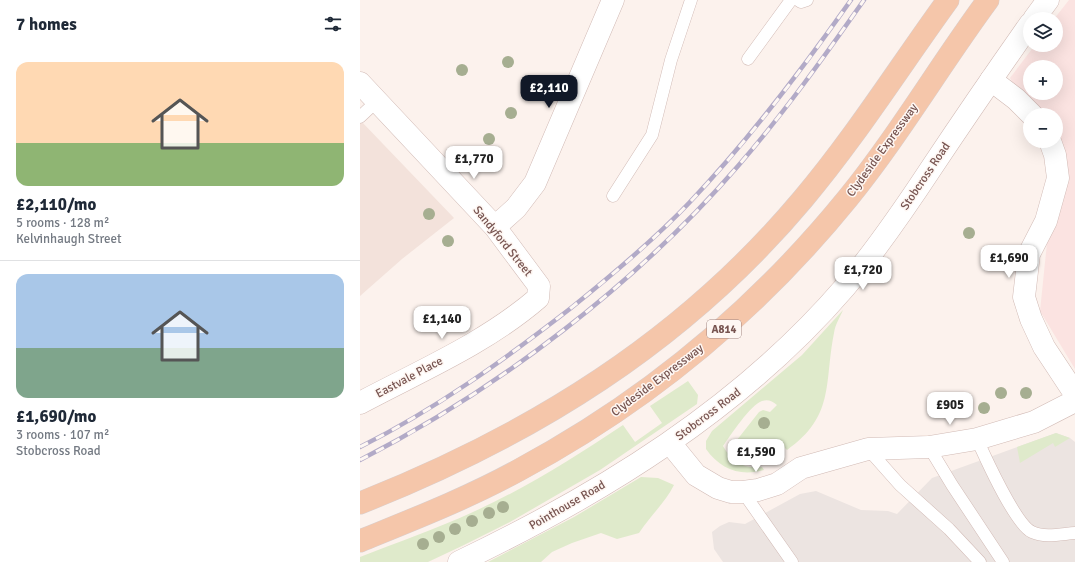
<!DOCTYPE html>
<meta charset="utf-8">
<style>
:root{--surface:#fff;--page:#f2f2f3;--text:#1f2937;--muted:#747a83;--line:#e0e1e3;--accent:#111827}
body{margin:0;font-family:Signika,sans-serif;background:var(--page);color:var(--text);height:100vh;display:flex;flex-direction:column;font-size:15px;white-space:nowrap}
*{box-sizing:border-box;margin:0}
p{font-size:13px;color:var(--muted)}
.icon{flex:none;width:22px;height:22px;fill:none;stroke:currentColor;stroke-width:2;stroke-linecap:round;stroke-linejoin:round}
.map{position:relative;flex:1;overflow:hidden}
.details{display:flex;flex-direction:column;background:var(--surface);width:360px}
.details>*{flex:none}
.tools{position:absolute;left:663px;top:12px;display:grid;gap:8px}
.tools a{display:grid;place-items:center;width:40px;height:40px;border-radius:50%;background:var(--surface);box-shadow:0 4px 16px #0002;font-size:20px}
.price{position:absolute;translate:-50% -34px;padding:0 9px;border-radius:8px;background:#fff;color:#222;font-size:13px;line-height:26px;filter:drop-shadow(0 1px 2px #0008)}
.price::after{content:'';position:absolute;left:50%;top:24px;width:12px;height:9px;margin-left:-6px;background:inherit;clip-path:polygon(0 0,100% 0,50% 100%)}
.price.current{background:var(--accent);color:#fff}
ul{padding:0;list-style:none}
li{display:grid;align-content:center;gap:8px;height:212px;padding:0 16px}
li+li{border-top:1px solid var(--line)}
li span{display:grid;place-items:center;height:124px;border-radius:12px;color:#555}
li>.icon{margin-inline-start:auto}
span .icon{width:72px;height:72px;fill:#fffc;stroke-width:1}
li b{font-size:17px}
h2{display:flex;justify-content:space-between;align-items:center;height:48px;padding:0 16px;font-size:17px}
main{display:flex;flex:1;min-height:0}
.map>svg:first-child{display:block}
.residential{fill:#f3e2db}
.commercial{fill:#fbe3e1;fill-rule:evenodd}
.industrial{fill:#ece4e1}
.green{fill:#dfeacb}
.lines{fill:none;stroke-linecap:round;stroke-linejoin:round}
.service-casing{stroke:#d1bab5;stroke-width:13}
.minor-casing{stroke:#d1bab5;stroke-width:23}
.tertiary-casing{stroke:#d1bab5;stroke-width:23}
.primary-casing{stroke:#d9cfce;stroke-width:23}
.service{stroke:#fff;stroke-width:12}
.minor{stroke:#fff;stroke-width:22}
.tertiary{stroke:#fff;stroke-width:22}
.primary{stroke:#f5c6aa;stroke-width:22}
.rail-casing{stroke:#b2aac7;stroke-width:4.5}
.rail{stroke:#fef7f3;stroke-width:3;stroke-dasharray:9;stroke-linecap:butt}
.tree{fill:#a6ae91}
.labels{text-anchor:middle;stroke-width:3;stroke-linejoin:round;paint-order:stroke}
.shield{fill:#fef7f3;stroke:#a08581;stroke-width:1}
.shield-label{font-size:11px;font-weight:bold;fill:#775450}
.street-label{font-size:12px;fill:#775450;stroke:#fef7f3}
</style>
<main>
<section class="details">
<h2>7 homes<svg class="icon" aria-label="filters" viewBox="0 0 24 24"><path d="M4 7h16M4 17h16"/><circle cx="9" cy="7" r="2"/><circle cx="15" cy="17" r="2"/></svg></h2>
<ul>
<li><span style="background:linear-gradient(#ffd9b3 65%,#8fb573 0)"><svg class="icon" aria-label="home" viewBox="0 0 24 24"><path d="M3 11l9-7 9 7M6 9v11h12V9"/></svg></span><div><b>£2,110/mo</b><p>5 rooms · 128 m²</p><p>Kelvinhaugh Street</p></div></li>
<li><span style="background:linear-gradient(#a9c7e8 60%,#7fa58c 0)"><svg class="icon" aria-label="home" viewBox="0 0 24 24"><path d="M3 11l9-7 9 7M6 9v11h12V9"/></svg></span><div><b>£1,690/mo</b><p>3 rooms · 107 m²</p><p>Stobcross Road</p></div></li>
</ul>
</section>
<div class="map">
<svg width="715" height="562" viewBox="0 0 715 562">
<rect width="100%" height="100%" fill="#fcf2ed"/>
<!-- residential -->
<path class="residential" d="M0,120L94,218L42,259L0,296Z"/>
<!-- commercial -->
<path class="commercial" d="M709,0H715V369L680,311L693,185L696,115H671L650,78L675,45H696V19H694ZM670,67H696V93H670Z"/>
<!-- industrial -->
<path class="industrial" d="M696,433L710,438L715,442V562H363L354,549L352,532L360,526L369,522L385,524L440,494L456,491L501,510L528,511L537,514L572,478Z"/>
<!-- green -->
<path class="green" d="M483,310C480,317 475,325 474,333C464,384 475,416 427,450L425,448L416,452L413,445C399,455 386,460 373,445L399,412L403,410L410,412L417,405C412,401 408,399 402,401C391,404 370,436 363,446C372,462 383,469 402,467L404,470C380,477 360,469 346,449V441L352,431L442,355Z
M328,381L338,395L337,404L240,470L150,522L104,545L68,562H0V557C38,542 76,529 113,512C166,488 215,457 263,425L275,442L302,423L290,406Z
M696,433L710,438L695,447L693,443L660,463L657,447Z
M281,477L298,478L314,485C305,503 290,516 279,533L257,539L241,533L212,543L192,552L181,562H128L214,517Z"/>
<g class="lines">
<!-- service casing -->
<g class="service-casing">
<path id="service" d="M438,0L441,2L447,0
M388,59L431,0
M0,117L17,101
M253,196L292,135L311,60L331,0
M617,439C625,457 656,525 672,532C685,538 701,534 715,533
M569,447L592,485L643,562
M508,449L540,485L589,529L620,562
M383,492L432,562"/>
</g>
<!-- minor casing -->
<g class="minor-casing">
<path id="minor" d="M631,80L656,99L672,115
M0,83L135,227L179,286L178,298C126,343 60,371 0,403
M690,141L695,155L698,178L686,221L669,254L664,297L671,319L684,347L715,394
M135,227L156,208L175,183L253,0
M310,443L336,475L358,488L371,492H383L398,490L417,484L441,468L508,449L569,447L617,439L674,422L715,401"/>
</g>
<!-- tertiary casing -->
<g class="tertiary-casing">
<path id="tertiary" d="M674,19L688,0
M99,562C243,493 381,408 485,287C517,249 545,208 572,167C604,119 637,71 670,24"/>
</g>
<!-- primary casing -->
<g class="primary-casing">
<path id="primary" d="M0,503C172,435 323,342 443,199C496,136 540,66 588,0
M0,541C54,519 108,498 159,470C286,402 397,310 488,198C539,135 580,65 628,0"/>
</g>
<!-- service -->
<use href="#service" class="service"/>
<!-- minor -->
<use href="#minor" class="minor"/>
<!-- tertiary -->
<use href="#tertiary" class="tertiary"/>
<!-- primary -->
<use href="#primary" class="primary"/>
<!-- rail casing -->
<g class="rail-casing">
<path id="rail" d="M0,447C76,409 144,360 211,308C252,275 293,241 329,203C389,140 441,71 491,0
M0,460C139,389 276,284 378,166C424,113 464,57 504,0"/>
</g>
<!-- rail -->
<use href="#rail" class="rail"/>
</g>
<!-- trees -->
<g class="tree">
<circle cx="148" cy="62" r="6"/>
<circle cx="102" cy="70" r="6"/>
<circle cx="151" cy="113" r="6"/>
<circle cx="129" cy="139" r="6"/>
<circle cx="69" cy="214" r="6"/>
<circle cx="609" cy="233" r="6"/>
<circle cx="88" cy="241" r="6"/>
<circle cx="641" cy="393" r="6"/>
<circle cx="666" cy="393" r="6"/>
<circle cx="624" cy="408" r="6"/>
<circle cx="597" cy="412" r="6"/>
<circle cx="404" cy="423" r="6"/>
<circle cx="143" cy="507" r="6"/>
<circle cx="129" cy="513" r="6"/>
<circle cx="112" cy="521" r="6"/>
<circle cx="95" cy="529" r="6"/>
<circle cx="79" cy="537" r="6"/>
<circle cx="63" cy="544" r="6"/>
</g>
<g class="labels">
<!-- shield labels -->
<rect class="shield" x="347" y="320" width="34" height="18" rx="3"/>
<g class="shield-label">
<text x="364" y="333">A814</text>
</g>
<!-- street labels -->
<g class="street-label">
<text transform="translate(522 150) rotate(-54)" y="4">Clydeside Expressway</text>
<text transform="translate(565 176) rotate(-56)" y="4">Stobcross Road</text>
<text transform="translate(143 241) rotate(51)" y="4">Sandyford Street</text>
<text transform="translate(49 377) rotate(-28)" y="4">Eastvale Place</text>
<text transform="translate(297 380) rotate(-37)" y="4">Clydeside Expressway</text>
<text transform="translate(348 414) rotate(-37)" y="4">Stobcross Road</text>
<text transform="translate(207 505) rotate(-30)" y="4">Pointhouse Road</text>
</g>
</g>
</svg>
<div class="tools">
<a><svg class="icon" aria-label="layers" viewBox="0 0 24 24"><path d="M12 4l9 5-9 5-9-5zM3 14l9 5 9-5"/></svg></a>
<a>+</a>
<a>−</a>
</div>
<b class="price current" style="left:189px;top:109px">£2,110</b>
<b class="price" style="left:114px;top:180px">£1,770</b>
<b class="price" style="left:649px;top:279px">£1,690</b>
<b class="price" style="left:503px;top:291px">£1,720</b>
<b class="price" style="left:82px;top:340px">£1,140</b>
<b class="price" style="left:590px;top:426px">£905</b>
<b class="price" style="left:396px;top:473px">£1,590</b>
</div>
</main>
